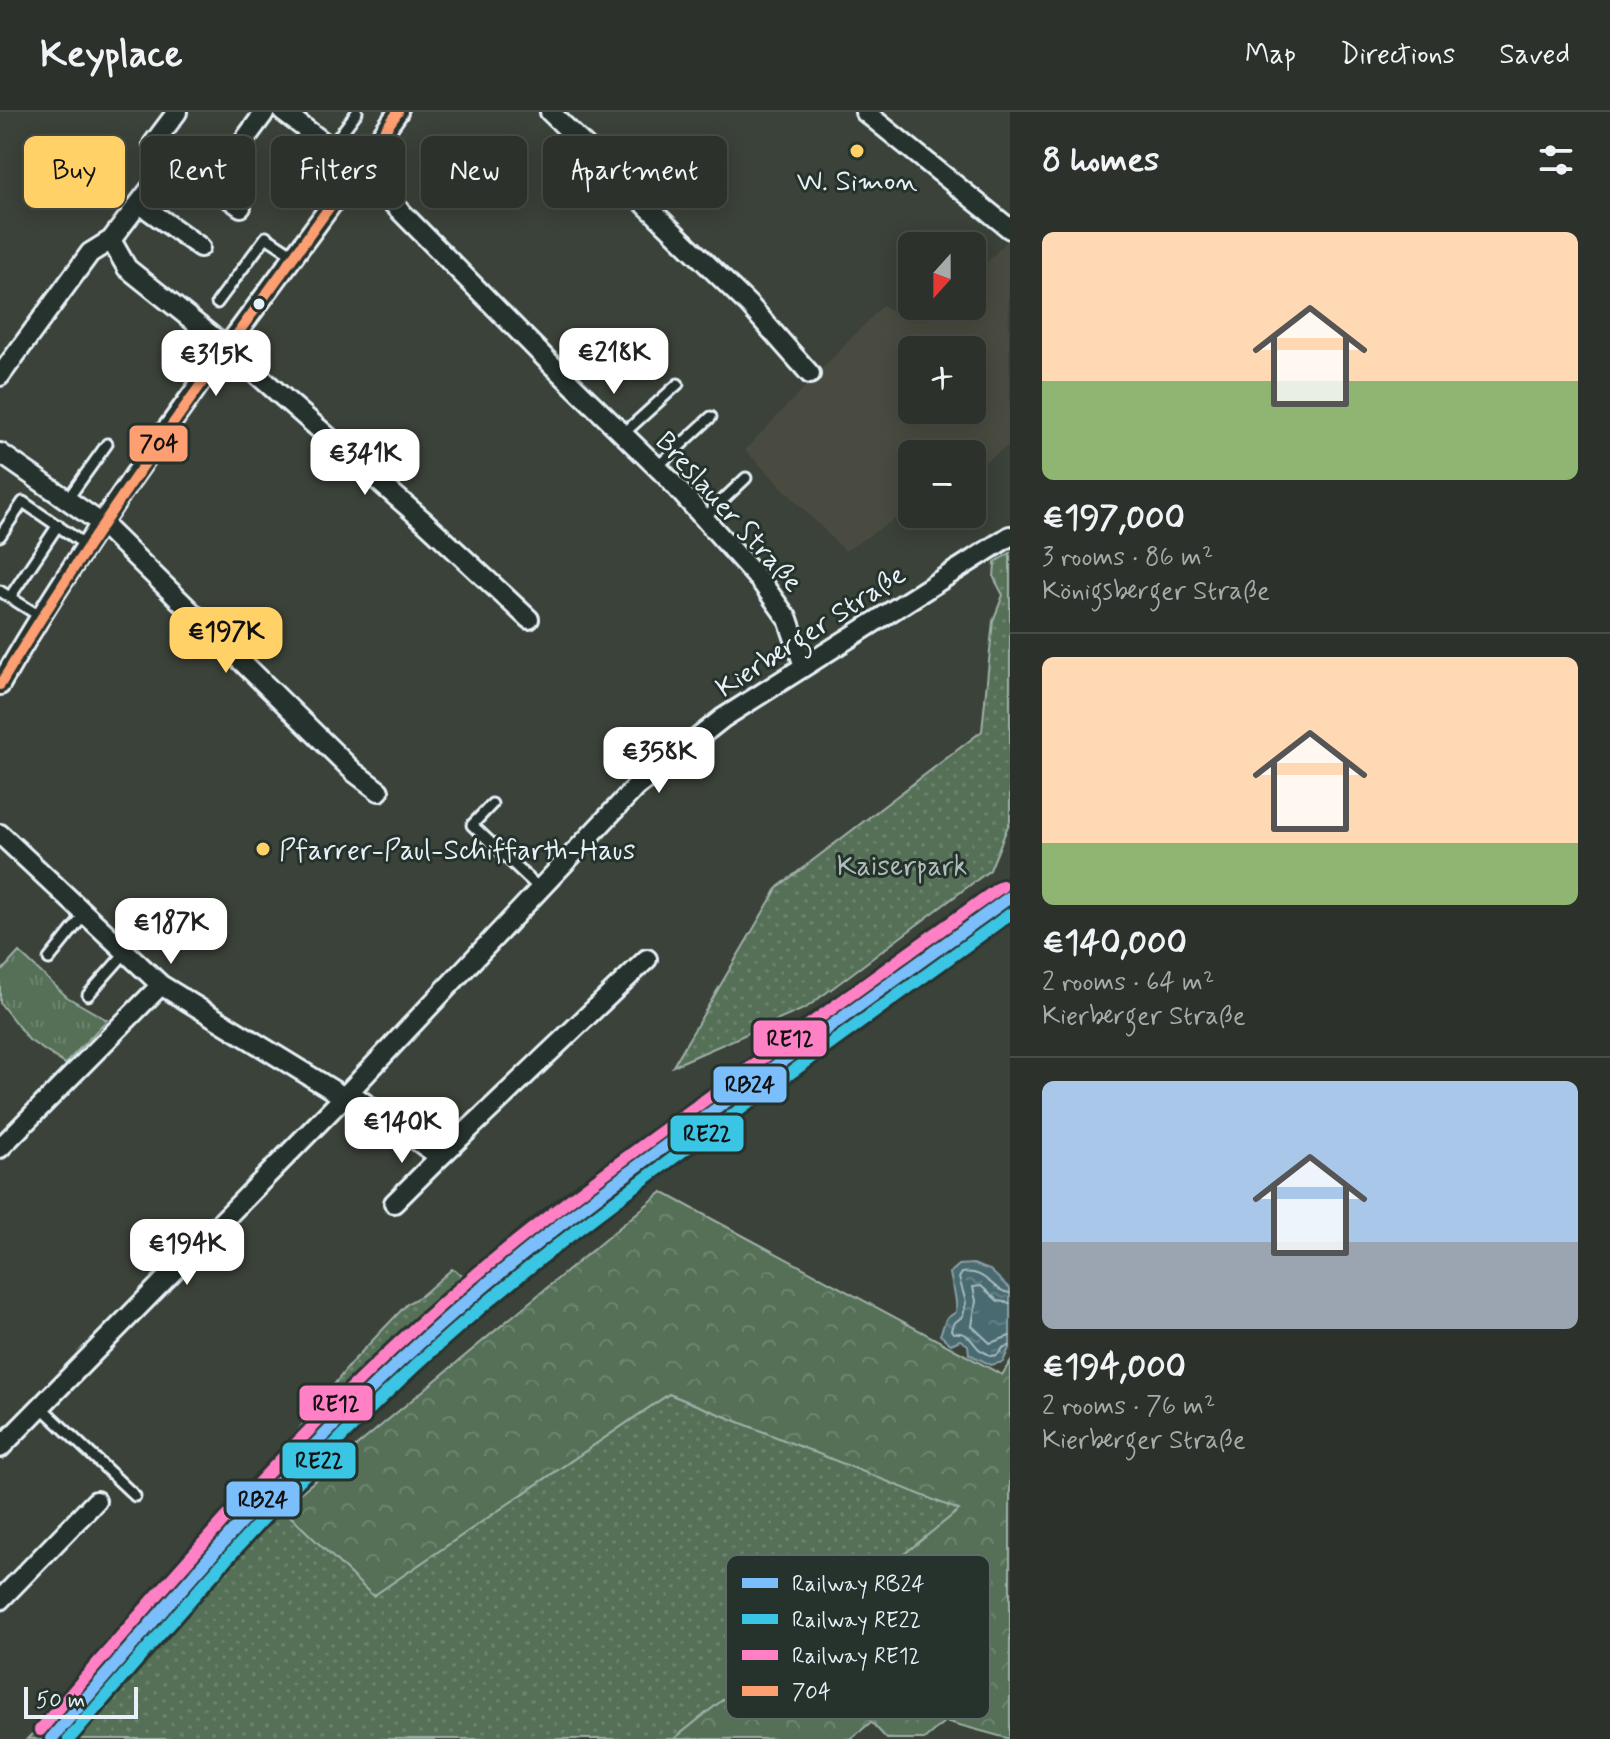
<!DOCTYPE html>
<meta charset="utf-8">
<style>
:root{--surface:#2c322b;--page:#343a33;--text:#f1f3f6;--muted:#a6aaa9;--line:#484d47;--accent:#ffd166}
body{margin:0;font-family:Mynerve,sans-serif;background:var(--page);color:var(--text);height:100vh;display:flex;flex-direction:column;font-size:30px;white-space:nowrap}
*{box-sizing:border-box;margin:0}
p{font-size:26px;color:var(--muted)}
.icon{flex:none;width:44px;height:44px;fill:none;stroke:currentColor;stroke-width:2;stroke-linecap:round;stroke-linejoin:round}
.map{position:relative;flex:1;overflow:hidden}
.panel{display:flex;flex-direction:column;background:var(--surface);width:600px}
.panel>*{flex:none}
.hud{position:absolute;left:24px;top:24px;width:760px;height:72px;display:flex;gap:16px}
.needle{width:52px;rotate:201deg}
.fabs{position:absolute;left:898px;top:120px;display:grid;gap:16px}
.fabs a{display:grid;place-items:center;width:88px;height:88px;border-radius:12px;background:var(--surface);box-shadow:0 4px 20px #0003,0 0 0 2px var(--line);font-size:40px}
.scale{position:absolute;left:24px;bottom:20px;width:114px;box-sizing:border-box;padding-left:8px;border:4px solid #e8f1f8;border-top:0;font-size:22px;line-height:28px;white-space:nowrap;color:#e8f1f8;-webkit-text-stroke:6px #26332d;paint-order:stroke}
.price{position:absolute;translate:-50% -68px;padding:0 18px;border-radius:16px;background:#fff;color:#222;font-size:26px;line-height:52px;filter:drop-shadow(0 2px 4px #0008)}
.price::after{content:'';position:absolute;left:50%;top:48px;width:24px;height:18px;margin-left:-12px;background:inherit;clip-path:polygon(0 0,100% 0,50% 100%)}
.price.active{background:var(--accent);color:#111}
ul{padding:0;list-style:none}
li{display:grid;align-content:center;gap:16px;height:424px;padding:0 32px}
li+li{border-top:2px solid var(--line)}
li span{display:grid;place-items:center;height:248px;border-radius:12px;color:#555}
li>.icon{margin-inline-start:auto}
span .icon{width:144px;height:144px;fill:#fffc;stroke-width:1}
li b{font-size:34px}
h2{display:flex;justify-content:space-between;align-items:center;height:96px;padding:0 32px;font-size:34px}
.tag{padding:0 28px;border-radius:12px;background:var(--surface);box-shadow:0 4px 20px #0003,0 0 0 2px var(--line);font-size:28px;line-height:72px}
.tag.active{background:var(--accent);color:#111}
header{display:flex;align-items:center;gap:48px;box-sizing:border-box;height:112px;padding:0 40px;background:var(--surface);border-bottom:2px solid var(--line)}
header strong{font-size:38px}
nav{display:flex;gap:44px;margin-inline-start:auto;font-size:28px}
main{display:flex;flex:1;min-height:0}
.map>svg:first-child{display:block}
.built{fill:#494c41;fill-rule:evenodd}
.grass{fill:url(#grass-dots);stroke:#9eb0a8;stroke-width:2}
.forest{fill:url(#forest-crowns);stroke:#9eb0a8;stroke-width:2}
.park{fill:url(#park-tufts);stroke:#9eb0a8;stroke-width:2}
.water{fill:url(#water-ripples);stroke:#89a0a6;stroke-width:2}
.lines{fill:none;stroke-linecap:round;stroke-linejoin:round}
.shore{stroke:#a8bbc2;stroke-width:2}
.lane-casing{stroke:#e8f1f8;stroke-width:15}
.street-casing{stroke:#e8f1f8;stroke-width:24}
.lane{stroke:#26332d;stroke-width:9}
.street{stroke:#26332d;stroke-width:18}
.bus-1-casing{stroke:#26332d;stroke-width:16}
.bus-1{stroke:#fd9f72;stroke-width:10}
.rail-1-casing{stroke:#26332d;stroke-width:18}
.rail-2-casing{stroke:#26332d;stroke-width:18}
.rail-3-casing{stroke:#26332d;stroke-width:18}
.rail-1{stroke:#7abffc;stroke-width:12}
.rail-2{stroke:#3ac5e4;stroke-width:12}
.rail-3{stroke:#ff80c5;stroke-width:12}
.poi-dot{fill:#ffd166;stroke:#26332d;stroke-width:3}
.bus-dot{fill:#e8f1f8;stroke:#26332d;stroke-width:3}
.labels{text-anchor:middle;stroke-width:6;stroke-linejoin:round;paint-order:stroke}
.poi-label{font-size:28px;fill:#e8f1f8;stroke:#26332d}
.street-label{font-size:28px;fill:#e8f1f8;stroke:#26332d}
.park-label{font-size:28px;fill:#adbdb8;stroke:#26332d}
.key{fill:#26332d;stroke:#606c6a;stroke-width:2}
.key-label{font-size:22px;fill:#e8f1f8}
.line-badge{stroke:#26332d;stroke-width:3}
.pale-badge-label{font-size:22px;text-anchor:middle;font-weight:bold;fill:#111}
</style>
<header>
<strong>Keyplace</strong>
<nav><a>Map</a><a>Directions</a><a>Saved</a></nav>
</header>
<main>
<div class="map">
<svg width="1010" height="1627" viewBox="0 0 1010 1627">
<defs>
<pattern id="grass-dots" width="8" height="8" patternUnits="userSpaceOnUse" patternTransform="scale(2)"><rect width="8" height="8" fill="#547057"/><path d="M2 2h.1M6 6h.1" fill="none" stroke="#6d8570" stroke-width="1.8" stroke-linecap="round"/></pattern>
<pattern id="forest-crowns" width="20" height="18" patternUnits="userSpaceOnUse" patternTransform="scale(2)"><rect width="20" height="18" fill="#547057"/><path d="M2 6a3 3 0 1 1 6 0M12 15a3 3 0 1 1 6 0" fill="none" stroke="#6d8570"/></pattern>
<pattern id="park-tufts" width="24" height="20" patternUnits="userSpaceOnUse" patternTransform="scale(2)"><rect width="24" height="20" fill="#547057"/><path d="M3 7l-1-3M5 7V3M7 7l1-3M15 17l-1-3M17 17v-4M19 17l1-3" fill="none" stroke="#6d8570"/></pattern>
<pattern id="water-ripples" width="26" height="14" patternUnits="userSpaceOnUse" patternTransform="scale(2)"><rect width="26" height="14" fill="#496a70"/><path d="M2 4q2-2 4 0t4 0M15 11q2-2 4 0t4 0" fill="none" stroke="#638085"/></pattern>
</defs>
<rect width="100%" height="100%" fill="#3b4239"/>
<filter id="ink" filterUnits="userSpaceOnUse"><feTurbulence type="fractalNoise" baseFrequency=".0125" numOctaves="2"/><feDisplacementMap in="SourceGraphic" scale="16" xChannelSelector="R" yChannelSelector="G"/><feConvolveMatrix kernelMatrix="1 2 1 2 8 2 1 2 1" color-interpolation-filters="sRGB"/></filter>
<g filter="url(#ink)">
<!-- built -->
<path class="built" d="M1008,128L1010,333L972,358V342H912V396L845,439L745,338L883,193L897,203L913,208L927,206L944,194H972V166ZM912,238H972V298H912Z"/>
<!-- grass -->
<path class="grass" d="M1010,441V709L990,758L806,896L673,954L778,775L982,619L993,509L1003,483L994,466L995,450Z
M452,1157L477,1171C317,1308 179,1466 42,1627H27L54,1600L268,1356L352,1250L408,1191L421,1184Z
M669,1282L960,1398L674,1627H71L282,1396L373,1484Z"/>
<!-- forest -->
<path class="forest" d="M662,1080L1002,1263L1010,1250V1627L945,1609L924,1627H887L871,1610L851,1627H674L959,1398L669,1282L373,1484L282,1396Z"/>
<!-- park -->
<path class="park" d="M19,840L67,885L107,908L65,952L29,928L0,891V861Z"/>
<!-- water -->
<path class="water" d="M973,1152L990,1158L1010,1177V1234L1003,1250L991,1253L969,1242L968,1233L960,1228L951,1232L940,1223L946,1207L956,1200C958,1186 952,1175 950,1161L959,1153Z"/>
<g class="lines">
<!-- shore -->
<path class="shore" d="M1010,1181C991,1179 987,1157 962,1161L959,1166L966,1190L963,1204L953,1212L951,1218L953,1221C969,1219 970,1228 979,1237C983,1240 987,1241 991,1244L997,1243L1004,1235L1010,1234
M1010,1191L998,1189L981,1174L973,1175L976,1189L972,1214L990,1231L1010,1224"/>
<!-- lane casing -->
<g class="lane-casing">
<path id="lane" d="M331,35L357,0
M217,191L266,125L295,144
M623,322L678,272
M657,355L711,305
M67,388L107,332
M704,406L746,366
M0,424L23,390L87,434
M0,479L41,505
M10,485L58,413
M492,692L472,713L540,777
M49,847L85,802
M88,883L126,840
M41,1295L135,1384"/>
</g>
<!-- street casing -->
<g class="street-casing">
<path id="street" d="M177,0L153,32L211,73L265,0
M283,0L358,56L551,252L667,365L762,471L788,507L804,554
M550,0L750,194L810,262
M865,0L1010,117
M211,73L241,95
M140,92L200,135
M111,128L173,47
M0,264L90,141L111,128L127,156L227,236L425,410L529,507
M0,341L102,412L354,660L379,679
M0,573C115,371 265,190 398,0
M0,722L161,873L344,985
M349,980L440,1045L647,847
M0,1036L161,873
M394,1091L440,1045
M0,1336L344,985L635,676L723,606L1010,424
M0,1488L96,1389"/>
</g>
<!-- lane -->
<use href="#lane" class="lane"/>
<!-- street -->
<use href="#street" class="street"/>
<!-- bus-1 casing -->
<g class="bus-1-casing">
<path id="bus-1" d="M0,573C120,373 263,190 398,0"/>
</g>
<!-- bus-1 -->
<use href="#bus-1" class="bus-1"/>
<!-- rail-1 casing -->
<g class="rail-1-casing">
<path id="rail-1" d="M51,1627C178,1479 306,1330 453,1201C543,1122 641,1051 738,981C829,916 919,850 1010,785"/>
</g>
<!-- rail-2 casing -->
<g class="rail-2-casing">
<path id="rail-2" d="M69,1627C194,1482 319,1336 464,1210C555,1131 652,1061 749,991C836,928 923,865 1010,802"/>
</g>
<!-- rail-3 casing -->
<g class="rail-3-casing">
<path id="rail-3" d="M40,1618C168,1469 296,1320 443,1191C534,1111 632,1041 730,970C820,905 911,839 1002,774"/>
</g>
<!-- rail-1 -->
<use href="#rail-1" class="rail-1"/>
<!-- rail-2 -->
<use href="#rail-2" class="rail-2"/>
<!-- rail-3 -->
<use href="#rail-3" class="rail-3"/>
</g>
</g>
<!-- markers -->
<g class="poi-dot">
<circle cx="857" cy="39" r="8"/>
<circle cx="263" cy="737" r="8"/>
</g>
<circle class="bus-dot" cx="259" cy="192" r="7"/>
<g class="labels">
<!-- poi labels -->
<g class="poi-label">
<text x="857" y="78">W. Simon</text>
<text x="279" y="747" text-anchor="start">Pfarrer-Paul-Schiffarth-Haus</text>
</g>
<!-- street labels -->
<g class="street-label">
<text transform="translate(730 399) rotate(48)" y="10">Breslauer Straße</text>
<text transform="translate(810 518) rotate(-33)" y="10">Kierberger Straße</text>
</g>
<!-- park labels -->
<g class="park-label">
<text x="902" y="763">Kaiserpark</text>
</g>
</g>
<!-- legend -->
<rect x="726" y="1443" width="264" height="164" rx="12" class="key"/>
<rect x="742" y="1466" width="36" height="10" fill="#7abffc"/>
<rect x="742" y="1502" width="36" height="10" fill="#3ac5e4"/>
<rect x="742" y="1538" width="36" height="10" fill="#ff80c5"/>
<rect x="742" y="1574" width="36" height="10" fill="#fd9f72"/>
<g class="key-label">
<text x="792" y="1479">Railway RB24</text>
<text x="792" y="1515">Railway RE22</text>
<text x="792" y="1551">Railway RE12</text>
<text x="792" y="1587">704</text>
</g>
<g class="line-badge">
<rect x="128" y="312" width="61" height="39" rx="8" fill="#fd9f72"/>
<rect x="752" y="907" width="76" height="39" rx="8" fill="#ff80c5"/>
<rect x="712" y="953" width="76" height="39" rx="8" fill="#7abffc"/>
<rect x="669" y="1002" width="76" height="39" rx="8" fill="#3ac5e4"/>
<rect x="298" y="1272" width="76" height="38" rx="8" fill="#ff80c5"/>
<rect x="281" y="1329" width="76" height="39" rx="8" fill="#3ac5e4"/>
<rect x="225" y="1368" width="76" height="38" rx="8" fill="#7abffc"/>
</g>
<g class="pale-badge-label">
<text x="159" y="339">704</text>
<text x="790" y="934">RE12</text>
<text x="750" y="980">RB24</text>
<text x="707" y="1029">RE22</text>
<text x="336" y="1299">RE12</text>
<text x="319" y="1356">RE22</text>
<text x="263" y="1395">RB24</text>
</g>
</svg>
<div class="fabs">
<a><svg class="needle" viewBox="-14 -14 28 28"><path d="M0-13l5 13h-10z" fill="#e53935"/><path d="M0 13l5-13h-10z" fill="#a6aaa9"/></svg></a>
<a>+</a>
<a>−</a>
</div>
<div class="scale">50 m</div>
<b class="price" style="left:614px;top:284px">€218K</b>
<b class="price" style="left:216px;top:286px">€315K</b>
<b class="price" style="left:365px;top:385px">€341K</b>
<b class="price active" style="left:226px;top:563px">€197K</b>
<b class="price" style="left:659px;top:683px">€358K</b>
<b class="price" style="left:171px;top:854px">€187K</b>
<b class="price" style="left:402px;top:1053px">€140K</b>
<b class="price" style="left:187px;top:1175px">€194K</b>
<div class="hud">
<a class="tag active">Buy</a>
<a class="tag">Rent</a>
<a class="tag">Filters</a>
<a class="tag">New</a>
<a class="tag">Apartment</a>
</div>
</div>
<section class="panel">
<h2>8 homes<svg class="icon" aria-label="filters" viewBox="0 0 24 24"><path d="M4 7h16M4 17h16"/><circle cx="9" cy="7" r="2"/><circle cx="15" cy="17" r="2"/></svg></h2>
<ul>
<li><span style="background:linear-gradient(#ffd9b3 60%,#8fb573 0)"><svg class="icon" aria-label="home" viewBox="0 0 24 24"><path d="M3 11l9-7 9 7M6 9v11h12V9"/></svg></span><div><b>€197,000</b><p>3 rooms · 86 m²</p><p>Königsberger Straße</p></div></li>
<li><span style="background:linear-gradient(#ffd9b3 75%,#8fb573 0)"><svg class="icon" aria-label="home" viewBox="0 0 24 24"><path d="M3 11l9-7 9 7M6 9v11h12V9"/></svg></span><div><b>€140,000</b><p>2 rooms · 64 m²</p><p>Kierberger Straße</p></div></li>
<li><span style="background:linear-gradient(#a9c7e8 65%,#9aa5b1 0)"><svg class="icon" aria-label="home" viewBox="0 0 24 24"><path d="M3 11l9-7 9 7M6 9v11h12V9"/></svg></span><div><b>€194,000</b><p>2 rooms · 76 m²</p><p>Kierberger Straße</p></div></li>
</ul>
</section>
</main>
